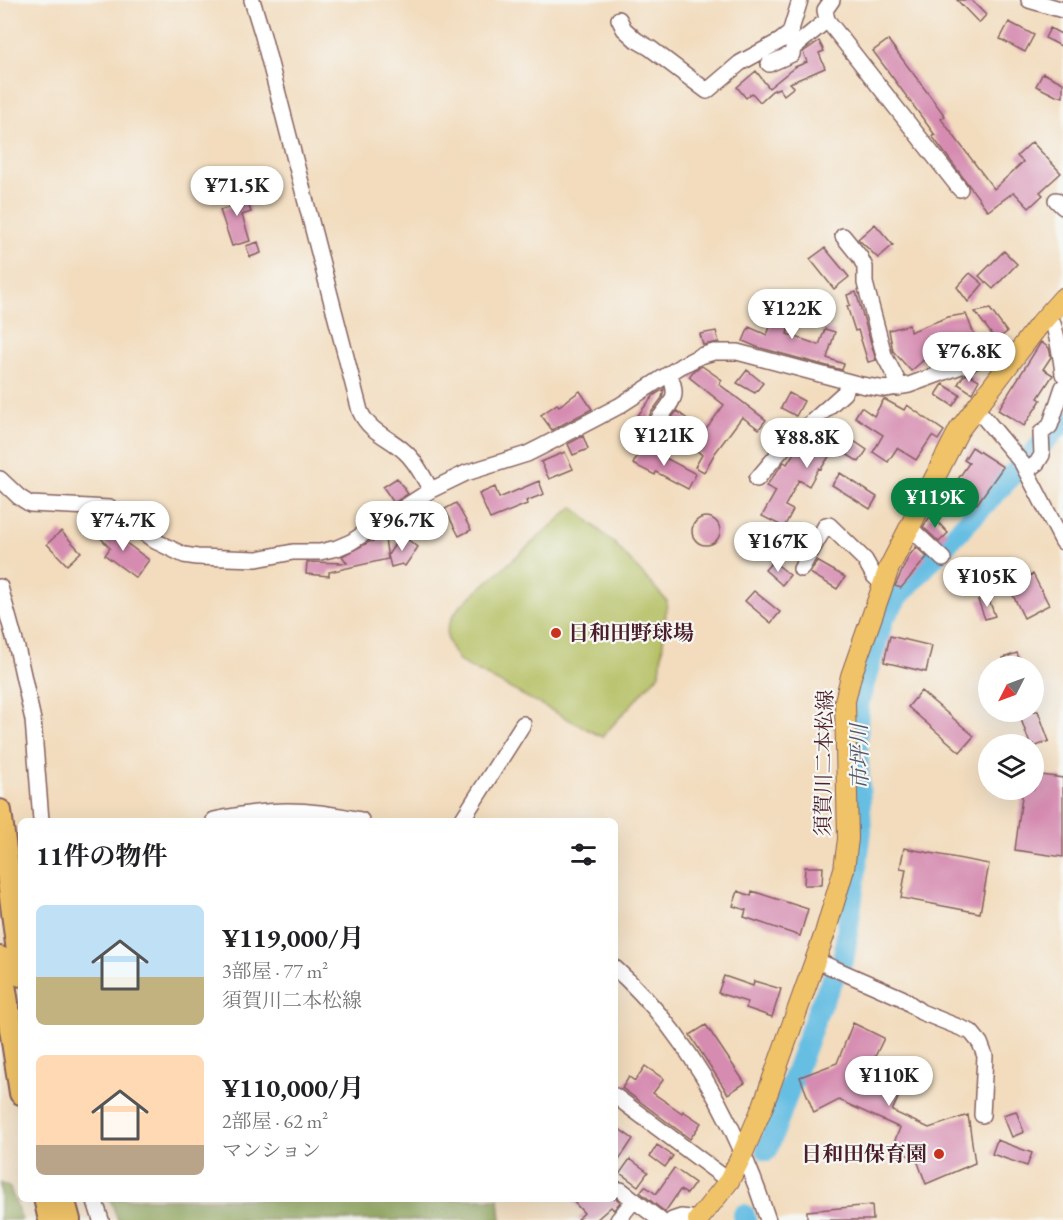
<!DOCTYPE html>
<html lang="ja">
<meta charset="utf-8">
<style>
:root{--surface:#fff;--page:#f6f6f6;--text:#202124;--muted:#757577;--accent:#0b8043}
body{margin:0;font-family:"EB Garamond","Noto Serif JP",serif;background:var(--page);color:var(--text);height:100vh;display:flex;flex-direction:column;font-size:22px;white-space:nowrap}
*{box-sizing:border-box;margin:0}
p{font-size:20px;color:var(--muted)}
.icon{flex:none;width:33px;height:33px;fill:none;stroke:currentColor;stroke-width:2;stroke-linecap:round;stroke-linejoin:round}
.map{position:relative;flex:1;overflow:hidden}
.panel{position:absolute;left:18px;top:818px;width:600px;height:384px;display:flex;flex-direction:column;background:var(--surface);border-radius:9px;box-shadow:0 6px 24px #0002}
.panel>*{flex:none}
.needle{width:39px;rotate:228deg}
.tools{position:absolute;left:978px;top:656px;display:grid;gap:12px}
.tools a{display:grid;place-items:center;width:66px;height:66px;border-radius:50%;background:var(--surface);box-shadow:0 6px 24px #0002;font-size:30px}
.price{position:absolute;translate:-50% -51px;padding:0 14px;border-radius:21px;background:#fff;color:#222;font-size:20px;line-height:39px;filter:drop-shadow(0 2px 3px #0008)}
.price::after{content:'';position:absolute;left:50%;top:36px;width:18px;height:14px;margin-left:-9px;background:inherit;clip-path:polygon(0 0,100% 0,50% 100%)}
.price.selected{background:var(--accent);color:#fff}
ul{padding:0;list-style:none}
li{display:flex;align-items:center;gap:18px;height:150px;padding:0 18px}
li span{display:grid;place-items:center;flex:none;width:168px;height:120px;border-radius:9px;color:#555}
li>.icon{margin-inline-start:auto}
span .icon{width:72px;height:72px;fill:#fffc;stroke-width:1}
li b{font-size:26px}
h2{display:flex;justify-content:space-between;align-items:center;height:72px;padding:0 18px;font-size:26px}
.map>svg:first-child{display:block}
.green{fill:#b2be5f;stroke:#7e6e45;stroke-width:1.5}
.forest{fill:#8da556;stroke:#6c6240;stroke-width:1.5}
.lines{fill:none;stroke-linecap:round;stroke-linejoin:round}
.river{stroke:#66bee3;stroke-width:22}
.building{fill:#d68cb1}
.minor-tunnel{stroke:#d0b6a0;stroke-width:15;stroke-dasharray:15 8;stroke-linecap:butt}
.minor-casing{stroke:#85615e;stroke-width:18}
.major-casing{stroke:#85615e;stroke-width:22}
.highway-casing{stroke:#85615e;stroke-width:26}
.minor{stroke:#fff;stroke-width:15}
.major{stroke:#f0c369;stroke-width:20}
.highway{stroke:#f0c369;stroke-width:22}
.poi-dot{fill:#c8321e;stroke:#f6f6f2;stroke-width:2}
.labels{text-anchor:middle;stroke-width:4.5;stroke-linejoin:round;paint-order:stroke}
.poi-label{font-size:21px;font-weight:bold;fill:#4a1f2b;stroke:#f6f6f2;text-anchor:start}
.street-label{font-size:21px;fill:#4a1f2b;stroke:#f6f6f2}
.water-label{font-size:22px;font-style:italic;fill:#54576b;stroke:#f6f6f2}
</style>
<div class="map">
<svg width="1063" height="1220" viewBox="0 0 1063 1220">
<rect width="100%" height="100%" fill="#f6f6f2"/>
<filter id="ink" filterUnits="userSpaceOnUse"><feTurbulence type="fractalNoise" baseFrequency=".0167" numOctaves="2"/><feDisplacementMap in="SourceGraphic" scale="12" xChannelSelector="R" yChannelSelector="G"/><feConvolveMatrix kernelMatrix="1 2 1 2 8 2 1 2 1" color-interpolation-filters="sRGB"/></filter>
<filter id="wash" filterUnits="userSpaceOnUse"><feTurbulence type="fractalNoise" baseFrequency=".008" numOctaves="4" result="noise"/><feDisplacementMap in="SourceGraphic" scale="24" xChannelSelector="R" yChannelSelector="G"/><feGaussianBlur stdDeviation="1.35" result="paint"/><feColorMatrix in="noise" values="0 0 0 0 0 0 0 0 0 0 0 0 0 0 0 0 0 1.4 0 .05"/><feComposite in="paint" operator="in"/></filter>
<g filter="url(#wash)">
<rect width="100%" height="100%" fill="#f2dcbd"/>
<!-- green -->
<path class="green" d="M573,507L616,545L667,601L660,673L602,737L460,662C443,638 442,630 460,606Z"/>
<!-- forest -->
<path class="forest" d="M0,1183L10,1188L22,1220H0Z
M110,1199H499L501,1220H118Z"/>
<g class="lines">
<!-- river -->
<path class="river" d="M767,1150L819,1008L844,956L861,831L857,739L858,704L883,619L896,599L933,558L1063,422
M744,1215L745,1220"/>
</g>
<g id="blocks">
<!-- building -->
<path class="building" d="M957,0H971L986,15L979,23Z
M1009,22L1034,35L1025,52L1000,39Z
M1050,28L1063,35V47L1045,38Z
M888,40L945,116L941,119L994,189L1023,162L1017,156L1032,142L1061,173L1040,192L1043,195L1029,208L1014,192L988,211L932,136L935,135L873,51Z
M819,41L824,51L819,53L825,68L790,83L794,87L784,95L779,88L772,91L760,102L752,93L746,98L737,87L756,71L769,88L795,67L807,62L803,52Z
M1043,73L1063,83V97L1057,95L1056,96L1036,86Z
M241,182L251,212L242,215L250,241L232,246L220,210L238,205L232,185Z
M875,224L893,245L878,258L858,239Z
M258,242L261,253L250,257L246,246Z
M825,248L849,277L834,289L810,259Z
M1004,251L1017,264L993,289L979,276Z
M970,273L983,284L968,302L957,287Z
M856,292L876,360L868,362L858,330L855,331L847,306L850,305L847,295Z
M780,300L795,306L787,334L819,345L825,329L835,332L827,358L844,364L842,370L757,347L743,341L749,327L767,335Z
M990,309L1007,332L996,340L975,312Z
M966,314L980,349L965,354L959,338L938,346L943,358L930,364L927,357L911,371L893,351L889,330L909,325L910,332L948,317Z
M716,331L719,342L703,345L700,334Z
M1041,342L1049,348L1051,357L1043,369L1053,375L1038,398L1041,400L1024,426L998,410Z
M702,366L722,380L719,384L766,420L759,429L742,417L715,453L704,472L695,467L702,455L666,425L677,411L704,432L724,405L689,377L694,370Z
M747,370L763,383L755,393L737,383Z
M969,374L979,380L972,393L958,384L963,376Z
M943,384L960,395L953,406L936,395Z
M664,389L662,398L650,414L649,424L641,434L630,425L654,395Z
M580,391L592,409L552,430L541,415L557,404L559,406Z
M789,393L804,401L796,416L781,408Z
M884,399L904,410L907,405L944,431L938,440L932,436L916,460L897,448L888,462L873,452L883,435L855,417L861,407L874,416Z
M826,422L867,450L859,462L835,447L821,469L819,468L809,486L799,480L785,506L793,510L784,527L762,516L776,491L766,486L784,462L787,464L797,448L811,436L815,439Z
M583,436L588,449L573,455L568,444Z
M643,446L696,474L688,489L656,472L655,475L633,464Z
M972,447L1003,467L977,504L952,488L969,463L964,460Z
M565,452L573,469L549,479L541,462Z
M840,473L877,497L870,509L832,485Z
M397,478L408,494L394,503L383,487Z
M539,481L544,494L526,501L527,504L490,519L479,494L495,487L499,498Z
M456,503L471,530L459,536L445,509Z
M931,515L948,533L939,542L923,527Z
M692 531a14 14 0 1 1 28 0a14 14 0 1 1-28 0Z
M109,523L116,530L113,533L149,560L136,578L105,555L110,548L97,534Z
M61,531L81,552L67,565L47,544Z
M401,535L418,547L405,566L402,564L391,567L388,555Z
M385,539L388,559L329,572V576L306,574L307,562L347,563L342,556L369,542Z
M916,547L927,557L901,588L895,586L909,556Z
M773,561L790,575L782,585L765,570Z
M817,561L845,577L837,589L810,573Z
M1033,574L1049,605L1024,618L1009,587Z
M754,591L780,612L771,623L745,601Z
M988,597L995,616L985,619L978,600Z
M890,636L932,646L926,672L884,662Z
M1017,653L1022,666H1006L1003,658Z
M921,691L974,736L960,752L908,707Z
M1018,711H1038L1049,741L1034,747V744H1030Z
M1034,774L1063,778V857L1015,850L1023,789H1034Z
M904,848L989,864L980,913L901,898L906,869L900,868Z
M805,867H823L822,885H804Z
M738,891L751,896L752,891L808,909L800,936L744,917L746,910L733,906Z
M724,976L753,986L754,981L781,989L772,1017L746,1008L747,1002L718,993Z
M853,1023L884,1038L869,1069L903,1087L892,1111L929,1128L968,1115L975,1163L926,1184L917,1160L892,1147L900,1128L839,1100L814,1113L800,1077L837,1063Z
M706,1025L745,1083L728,1094L690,1035Z
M645,1066L664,1079L653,1093L682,1113L683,1111L701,1123L690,1139L622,1088L629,1077L635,1081Z
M1016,1111L1024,1132L1012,1137L1003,1115Z
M615,1126L633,1139L615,1166Z
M997,1140L1032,1153L1027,1166L992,1154Z
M657,1145L673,1156L665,1167L650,1156Z
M630,1159L648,1172L638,1186L620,1173Z
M674,1168L695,1183L687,1194L680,1190L665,1212L640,1192L645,1186L656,1194Z
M570,1198H616L620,1202L614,1210L611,1207L596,1220H577L584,1213Z
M872,1205L873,1220H807V1211Z"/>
</g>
</g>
<g filter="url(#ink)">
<use href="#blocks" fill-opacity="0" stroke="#85615e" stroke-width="1.5"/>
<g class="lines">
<!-- minor-tunnel -->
<path class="minor-tunnel" d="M0,854L21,850"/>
<!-- minor casing -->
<g class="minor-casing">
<path id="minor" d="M252,0L263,36L360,411C369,432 389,437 404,451C416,461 423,477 431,490
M832,0L825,10L827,20L960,189
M1029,0L1063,10
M619,19L624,29L636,40L650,48L707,91L740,63L780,41L790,33L800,0
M769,64L792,54L793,48L827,20
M1056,200L1063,207
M843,236L860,257L865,267V283L884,355L897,380L898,388
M1048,314C1055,319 1062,363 1063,374
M976,408L1022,463L1063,542
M658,420C672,401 680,397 669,374
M1026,471L1037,463L1042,455L1041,433L1050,426L1063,387
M0,479L19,497L30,504L110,508L155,541L184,555L197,557L257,559L293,552H320L337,548L351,542L431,490L466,473L527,454L541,447L619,406L681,366L700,356L714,352H737L861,385L885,389L909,385L994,354L1015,356
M757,479L785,446L844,393L850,382
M909,527L943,559
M801,569L826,525H829L865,560L874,576L882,584
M0,587L18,652L33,720L41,820
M214,820C271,808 305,808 361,820
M462,820L523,724
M815,960L902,998L921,1012L971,1032L980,1043L985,1056L982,1115
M615,968C690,1036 737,1125 768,1220
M615,1096L729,1181
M621,1190L660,1220
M94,1198L101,1220
M618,1220L634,1200
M672,1220L681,1217L699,1219"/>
</g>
<!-- major casing -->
<g class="major-casing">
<path id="major" d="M698,1220L729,1181L742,1155L763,1106L825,933L844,869L848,839L845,701L851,676L889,568L959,430L1039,325L1063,298"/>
</g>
<!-- highway casing -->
<g class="highway-casing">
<path id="highway" d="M0,811L21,975
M0,958L21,1093
M45,1198L50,1220
M63,1198L69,1220"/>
</g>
<!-- minor -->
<use href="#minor" class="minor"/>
<!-- major -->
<use href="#major" class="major"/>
<!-- highway -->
<use href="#highway" class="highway"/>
</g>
</g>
<!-- markers -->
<g class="poi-dot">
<circle cx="556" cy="633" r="6"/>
<circle cx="939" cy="1154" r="6"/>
</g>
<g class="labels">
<!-- poi labels -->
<g class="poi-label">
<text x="568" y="640">日和田野球場</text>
<text x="927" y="1161" text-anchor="end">日和田保育園</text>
</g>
<!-- street labels -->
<g class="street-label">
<text transform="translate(824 763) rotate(-89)" y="7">須賀川二本松線</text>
</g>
<!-- water labels -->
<g class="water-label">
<text transform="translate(859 757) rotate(-91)" y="8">市坪川</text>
</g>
</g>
</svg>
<div class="tools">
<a><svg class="needle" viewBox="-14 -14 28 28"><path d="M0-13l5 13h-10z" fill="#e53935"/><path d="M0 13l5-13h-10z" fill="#757577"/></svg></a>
<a><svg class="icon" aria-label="layers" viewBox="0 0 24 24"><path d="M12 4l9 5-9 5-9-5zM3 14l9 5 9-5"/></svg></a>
</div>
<b class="price" style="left:237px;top:217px">¥71.5K</b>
<b class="price" style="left:792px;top:340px">¥122K</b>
<b class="price" style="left:969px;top:383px">¥76.8K</b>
<b class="price" style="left:664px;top:467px">¥121K</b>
<b class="price" style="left:807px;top:469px">¥88.8K</b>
<b class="price selected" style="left:935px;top:529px">¥119K</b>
<b class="price" style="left:123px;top:552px">¥74.7K</b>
<b class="price" style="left:402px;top:552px">¥96.7K</b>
<b class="price" style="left:778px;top:573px">¥167K</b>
<b class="price" style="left:987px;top:608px">¥105K</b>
<b class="price" style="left:889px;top:1107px">¥110K</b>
<section class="panel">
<h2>11件の物件<svg class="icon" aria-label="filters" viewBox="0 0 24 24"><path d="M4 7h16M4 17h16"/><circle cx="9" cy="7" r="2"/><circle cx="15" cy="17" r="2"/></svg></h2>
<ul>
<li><span style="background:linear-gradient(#bfe0f5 60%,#c2b280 0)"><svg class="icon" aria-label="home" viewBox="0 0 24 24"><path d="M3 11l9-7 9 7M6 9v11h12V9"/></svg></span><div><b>¥119,000/月</b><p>3部屋 · 77 m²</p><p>須賀川二本松線</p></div></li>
<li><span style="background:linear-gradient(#ffd9b3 75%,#b9a48a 0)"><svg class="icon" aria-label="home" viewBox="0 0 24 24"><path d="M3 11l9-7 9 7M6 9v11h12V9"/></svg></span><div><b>¥110,000/月</b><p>2部屋 · 62 m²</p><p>マンション</p></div></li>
</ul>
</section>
</div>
